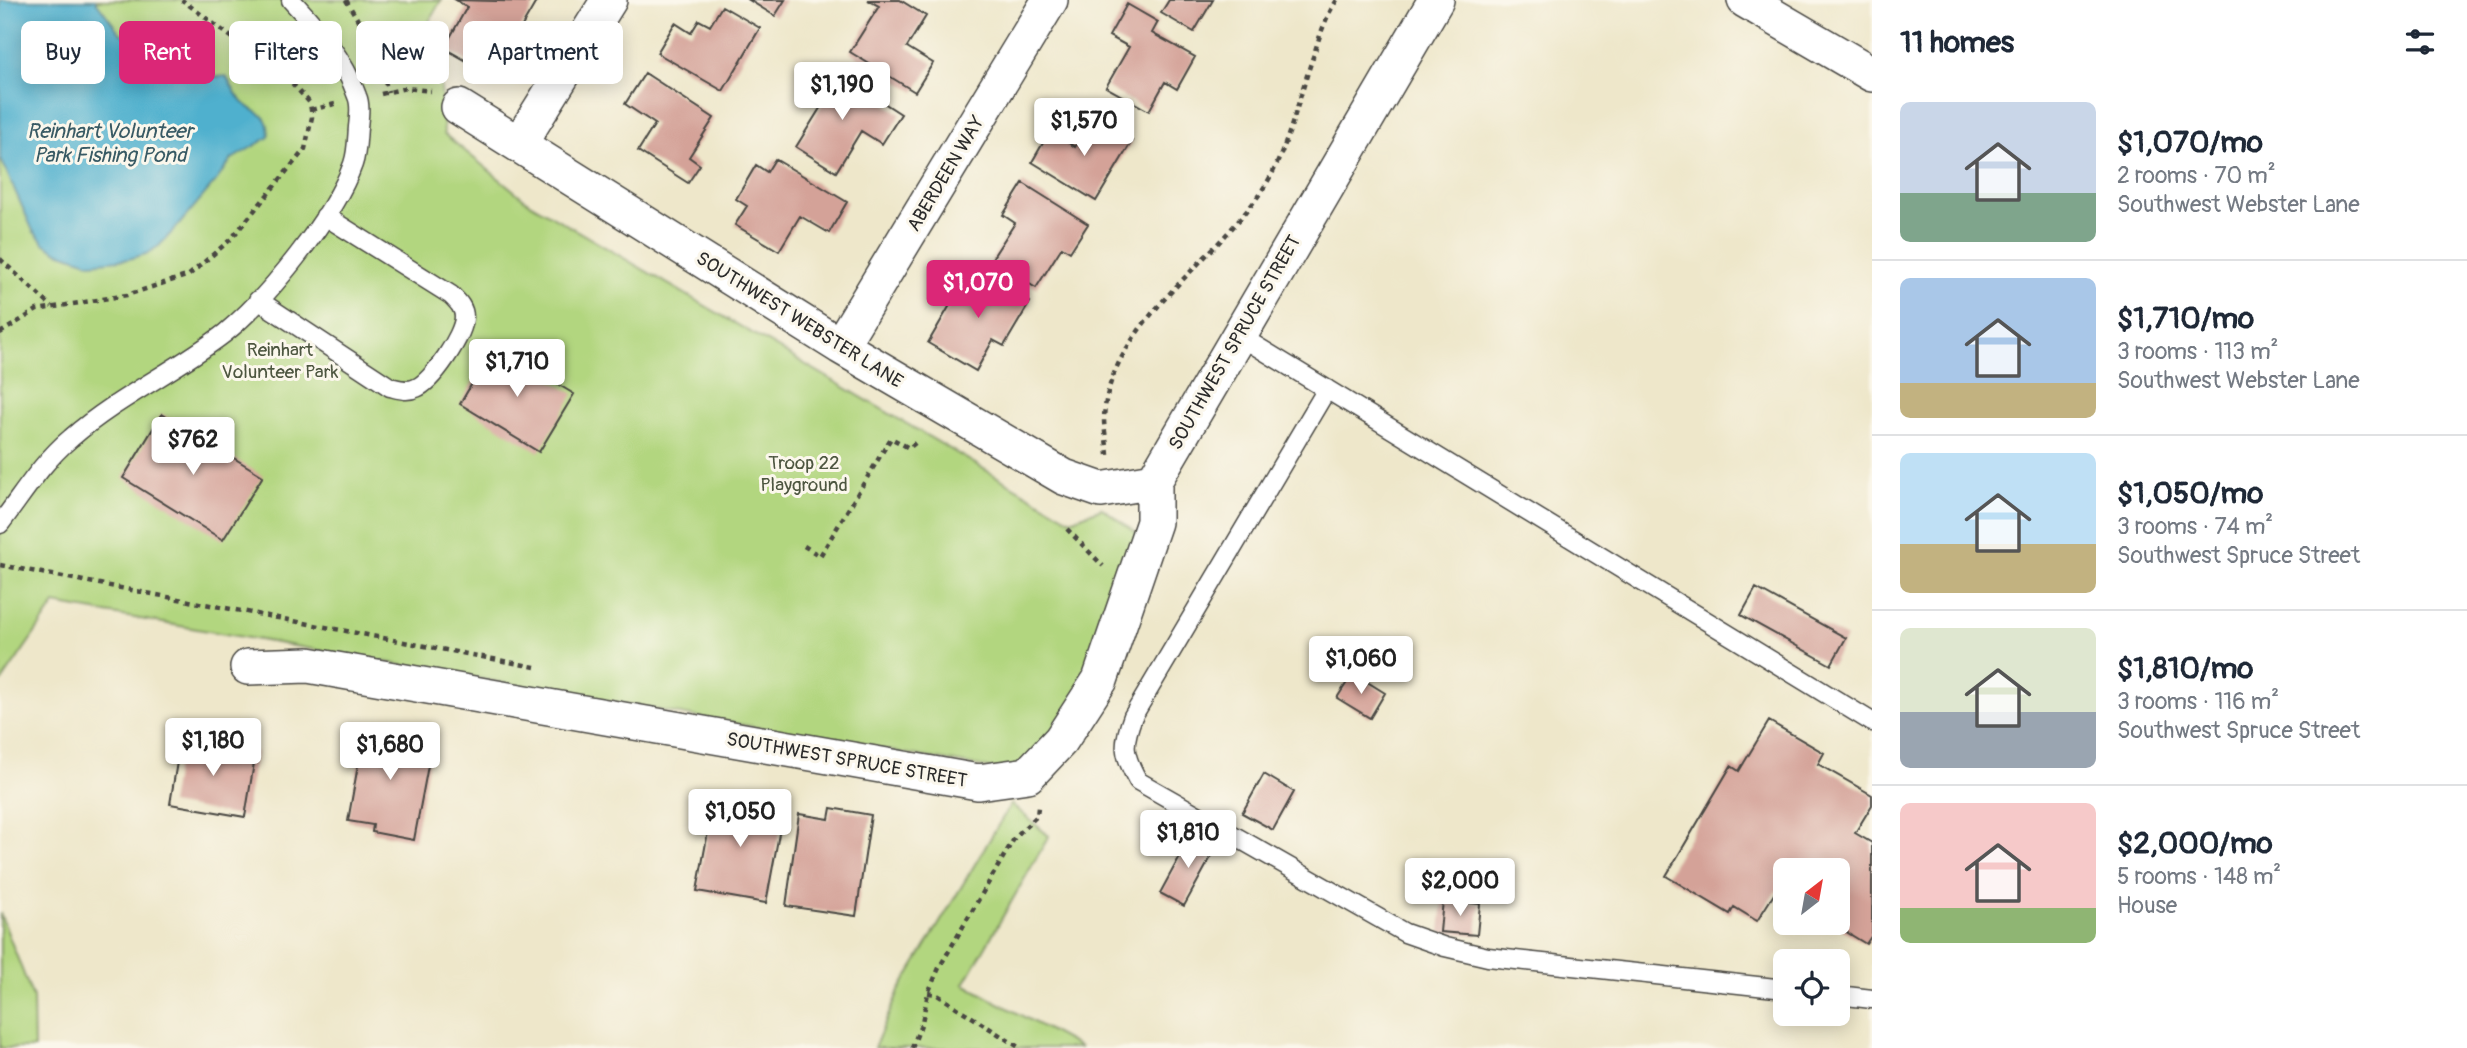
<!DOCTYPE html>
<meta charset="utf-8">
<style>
:root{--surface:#fff;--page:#f2f2f3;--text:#1f2937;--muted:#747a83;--line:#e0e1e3;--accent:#db2777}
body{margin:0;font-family:Pangolin,sans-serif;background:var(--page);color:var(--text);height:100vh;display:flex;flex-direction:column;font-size:26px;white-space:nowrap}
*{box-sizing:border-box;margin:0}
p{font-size:23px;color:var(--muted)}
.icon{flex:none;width:38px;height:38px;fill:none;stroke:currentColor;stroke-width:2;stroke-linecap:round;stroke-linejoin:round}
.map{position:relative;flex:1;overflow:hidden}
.panel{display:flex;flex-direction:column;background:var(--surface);width:595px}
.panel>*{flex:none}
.top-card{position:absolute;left:21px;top:21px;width:665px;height:63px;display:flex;gap:14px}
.needle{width:46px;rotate:31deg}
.fabs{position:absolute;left:1773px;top:858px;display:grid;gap:14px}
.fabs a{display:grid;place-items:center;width:77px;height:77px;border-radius:10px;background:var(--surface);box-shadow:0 4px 18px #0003;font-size:35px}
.price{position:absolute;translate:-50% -60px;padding:0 16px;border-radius:7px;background:#fff;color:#222;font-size:23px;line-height:46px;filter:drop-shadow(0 2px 4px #0008)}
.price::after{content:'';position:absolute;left:50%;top:42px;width:21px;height:16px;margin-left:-10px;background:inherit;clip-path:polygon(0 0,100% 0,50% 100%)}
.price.active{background:var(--accent);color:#fff}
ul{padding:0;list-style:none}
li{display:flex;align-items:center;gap:21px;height:175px;padding:0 28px}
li+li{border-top:2px solid var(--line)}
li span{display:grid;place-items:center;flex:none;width:196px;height:140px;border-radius:10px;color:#555}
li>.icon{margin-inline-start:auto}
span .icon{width:84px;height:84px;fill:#fffc;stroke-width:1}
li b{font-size:30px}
h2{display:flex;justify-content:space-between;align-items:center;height:84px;padding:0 28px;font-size:30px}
.pill{padding:0 24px;border-radius:10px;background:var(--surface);box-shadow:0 4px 18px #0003;font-size:24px;line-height:63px}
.pill.active{background:var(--accent);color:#fff}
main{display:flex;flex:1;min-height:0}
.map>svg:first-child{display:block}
.green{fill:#b2d67f;stroke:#6e8055;stroke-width:2}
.water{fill:#4fb0ce;stroke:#3d6e7c;stroke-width:2}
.building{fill:#d4a298}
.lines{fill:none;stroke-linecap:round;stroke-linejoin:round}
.service-casing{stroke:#484743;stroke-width:21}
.minor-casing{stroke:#484743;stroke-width:38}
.path{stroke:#484743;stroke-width:4.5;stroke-dasharray:5 5;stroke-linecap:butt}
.service{stroke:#fff;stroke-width:18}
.minor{stroke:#fff;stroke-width:35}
.labels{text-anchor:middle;stroke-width:6;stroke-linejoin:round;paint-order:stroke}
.street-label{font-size:19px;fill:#2b2b2b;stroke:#fbf7ec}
.park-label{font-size:19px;fill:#4d5640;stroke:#fbf7ec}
.water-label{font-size:21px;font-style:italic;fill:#385a64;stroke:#fbf7ec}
</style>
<main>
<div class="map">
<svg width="1872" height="1048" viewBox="0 0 1872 1048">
<rect width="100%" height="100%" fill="#fbf7ec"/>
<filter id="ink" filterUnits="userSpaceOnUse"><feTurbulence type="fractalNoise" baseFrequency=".0143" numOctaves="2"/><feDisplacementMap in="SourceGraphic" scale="14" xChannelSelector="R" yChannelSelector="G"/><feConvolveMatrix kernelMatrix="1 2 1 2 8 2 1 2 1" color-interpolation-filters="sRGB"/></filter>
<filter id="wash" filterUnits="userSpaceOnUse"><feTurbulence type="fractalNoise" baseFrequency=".00686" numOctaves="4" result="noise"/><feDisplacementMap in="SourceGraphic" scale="28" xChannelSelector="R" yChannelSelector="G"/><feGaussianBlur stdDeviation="1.57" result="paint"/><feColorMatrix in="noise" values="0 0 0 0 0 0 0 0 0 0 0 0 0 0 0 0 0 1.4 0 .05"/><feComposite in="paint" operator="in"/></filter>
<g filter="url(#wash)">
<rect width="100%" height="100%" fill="#eee7ca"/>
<!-- green -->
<path class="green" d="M0,0H441L424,31L440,72L444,134L528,202L1071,520L1102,508L1141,536L1082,691L1028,775L55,604L0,684Z
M1011,804L1049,836L964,984L1081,1048H874L899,991Z
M0,913L33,998L34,1048H0Z"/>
<!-- water -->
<path class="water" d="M0,0H95L120,33L132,39L159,46L170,52L198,79L226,76C231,84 235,94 241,100C255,117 269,108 269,137L232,159L216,181L177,227L159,246L146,254L129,259L91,263L58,252L45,244L33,231L0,157Z"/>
<g id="blocks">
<!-- building -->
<path class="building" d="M456,0L536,2L493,76L444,48L467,7Z
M749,0H785L775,16Z
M868,0H900L926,16L907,47L933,63L915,92L850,52L879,6Z
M1169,0H1213L1194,32L1161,13Z
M1127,4L1158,22L1152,33L1195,57L1177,89L1165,82L1149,111L1106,87L1129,47L1109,36Z
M722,6L760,28L723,91L657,53L675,23L691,33L699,20L710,26Z
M814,72L865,103L870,94L901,114L882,144L861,131L836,172L796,147L822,105L802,92Z
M645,73L714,118L689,157L700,165L688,183L638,151L655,124L625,104Z
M1094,117L1132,141L1096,201L1032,162L1050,131L1075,147Z
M775,159L847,202L829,233L800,216L779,251L735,225L747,206L736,199L756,165L767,172Z
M1023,183L1088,224L1070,252L1062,247L1036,288L991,260L1015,223L1003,215Z
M971,269L1030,302L1004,346L993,340L976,371L928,343Z
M494,346L574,394L539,452L460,404Z
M162,414L263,476L223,540L123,478Z
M1756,588L1846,638L1831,665L1741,615Z
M1353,673L1385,693L1370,718L1337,698Z
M1769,721L1824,753L1818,764L1872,795V805L1855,833L1872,843V935L1866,944L1830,922H1838V870H1785V896L1776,891L1757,921L1734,907L1730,914L1666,876L1731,766L1739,771Z
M365,726L433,739L414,840L372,832L373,825L348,821Z
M181,738L256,751L245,817L170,804Z
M1264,774L1294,792L1273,830L1242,813Z
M715,794L784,807L766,903L697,891Z
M831,808L871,815L856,916L786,906L799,814L829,819Z
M1192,834L1216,848L1184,906L1160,893Z
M1443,900L1480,904L1477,935L1440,932Z"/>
</g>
</g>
<g filter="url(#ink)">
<use href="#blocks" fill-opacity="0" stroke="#484743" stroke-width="2"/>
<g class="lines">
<!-- service casing -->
<g class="service-casing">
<path id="service" d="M258,300L390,387C399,389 407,392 416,388C432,382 464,335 464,317C464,307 457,301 451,295L325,216
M1238,335L1872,722
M1327,389L1133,716C1122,745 1123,754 1138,781L1405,933L1445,947L1488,957L1785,989
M0,524C23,494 42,462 71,438C118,397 176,371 225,333C267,299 335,215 353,164C357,153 357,139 358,127C359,117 361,105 357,96C344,58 318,29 291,0
M1838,995L1872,999"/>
</g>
<!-- minor casing -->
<g class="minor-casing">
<path id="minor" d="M1745,0L1872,74
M459,107L840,346L1064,477L1101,490L1154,481
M519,144L609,0
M840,346L1050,0
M248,667L308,665L978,782L1028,775L1061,740L1100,680L1154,522V481L1436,0"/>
</g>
<!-- path -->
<path class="path" d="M346,0L377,52L388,92
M381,94L406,88L431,91
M311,110L335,104
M0,259L52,307
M0,333L37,310L127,295L189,275L231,239L305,149L312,117L310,103L290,81L182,0
M1108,455C1107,443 1104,430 1104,418C1109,317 1231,255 1274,170C1291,135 1301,91 1314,54C1320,35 1326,16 1337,0
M1067,529L1103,566
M804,546L820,556L891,438L909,448L919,440
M0,565L535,667
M928,993L936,994L1020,1048
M912,1048L922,1022L928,993L939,968L1015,837L1037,816L1038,807"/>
<!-- service -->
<use href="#service" class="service"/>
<!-- minor -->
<use href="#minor" class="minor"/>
</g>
</g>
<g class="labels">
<!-- street labels -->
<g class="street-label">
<text transform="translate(945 173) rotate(-59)" y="7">ABERDEEN WAY</text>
<text transform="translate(800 319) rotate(32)" y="7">SOUTHWEST WEBSTER LANE</text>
<text transform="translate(1234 342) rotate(-60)" y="7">SOUTHWEST SPRUCE STREET</text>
<text transform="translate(847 759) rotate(10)" y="7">SOUTHWEST SPRUCE STREET</text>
</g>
<!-- park labels -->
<g class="park-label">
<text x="280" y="356">Reinhart<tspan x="280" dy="22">Volunteer Park</tspan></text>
<text x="804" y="469">Troop 22<tspan x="804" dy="22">Playground</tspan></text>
</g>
<!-- water labels -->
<g class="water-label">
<text x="110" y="138">Reinhart Volunteer<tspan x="110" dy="24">Park Fishing Pond</tspan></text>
</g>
</g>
</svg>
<div class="fabs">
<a><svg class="needle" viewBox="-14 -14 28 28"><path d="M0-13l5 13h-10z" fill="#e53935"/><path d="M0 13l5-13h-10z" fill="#747a83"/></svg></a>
<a><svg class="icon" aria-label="locate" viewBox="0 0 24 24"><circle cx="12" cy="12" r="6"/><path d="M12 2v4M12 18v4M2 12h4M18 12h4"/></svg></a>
</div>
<b class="price" style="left:842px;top:122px">$1,190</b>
<b class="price" style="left:1084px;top:158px">$1,570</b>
<b class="price active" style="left:978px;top:320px">$1,070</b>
<b class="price" style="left:517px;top:399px">$1,710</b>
<b class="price" style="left:193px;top:477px">$762</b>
<b class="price" style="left:1361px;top:696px">$1,060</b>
<b class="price" style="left:213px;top:778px">$1,180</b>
<b class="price" style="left:390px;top:782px">$1,680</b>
<b class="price" style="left:740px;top:849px">$1,050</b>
<b class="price" style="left:1188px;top:870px">$1,810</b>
<b class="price" style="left:1460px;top:918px">$2,000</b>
<div class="top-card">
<a class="pill">Buy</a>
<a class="pill active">Rent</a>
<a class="pill">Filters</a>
<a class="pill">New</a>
<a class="pill">Apartment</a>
</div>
</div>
<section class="panel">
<h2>11 homes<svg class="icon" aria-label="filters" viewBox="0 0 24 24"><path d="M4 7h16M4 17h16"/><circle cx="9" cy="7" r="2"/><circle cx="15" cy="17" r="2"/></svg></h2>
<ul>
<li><span style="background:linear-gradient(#c9d6e8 65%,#7fa58c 0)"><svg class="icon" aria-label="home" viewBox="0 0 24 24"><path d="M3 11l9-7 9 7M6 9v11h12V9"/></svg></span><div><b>$1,070/mo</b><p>2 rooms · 70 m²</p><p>Southwest Webster Lane</p></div></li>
<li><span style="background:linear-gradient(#a9c7e8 75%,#c2b280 0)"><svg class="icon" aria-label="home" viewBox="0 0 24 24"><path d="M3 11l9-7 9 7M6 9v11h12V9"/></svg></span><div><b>$1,710/mo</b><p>3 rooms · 113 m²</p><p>Southwest Webster Lane</p></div></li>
<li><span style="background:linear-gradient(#bfe0f5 65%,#c2b280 0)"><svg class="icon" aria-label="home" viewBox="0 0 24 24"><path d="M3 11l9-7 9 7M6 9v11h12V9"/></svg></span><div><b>$1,050/mo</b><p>3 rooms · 74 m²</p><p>Southwest Spruce Street</p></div></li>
<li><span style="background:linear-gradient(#dfe7d0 60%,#9aa5b1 0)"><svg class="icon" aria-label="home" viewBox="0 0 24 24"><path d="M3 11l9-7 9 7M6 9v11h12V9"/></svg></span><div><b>$1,810/mo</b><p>3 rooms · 116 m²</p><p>Southwest Spruce Street</p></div></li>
<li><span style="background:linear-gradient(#f6c9c9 75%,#8fb573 0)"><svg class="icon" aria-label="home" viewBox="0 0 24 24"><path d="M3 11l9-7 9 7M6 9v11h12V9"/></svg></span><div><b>$2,000/mo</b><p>5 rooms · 148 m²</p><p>House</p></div></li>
</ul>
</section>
</main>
